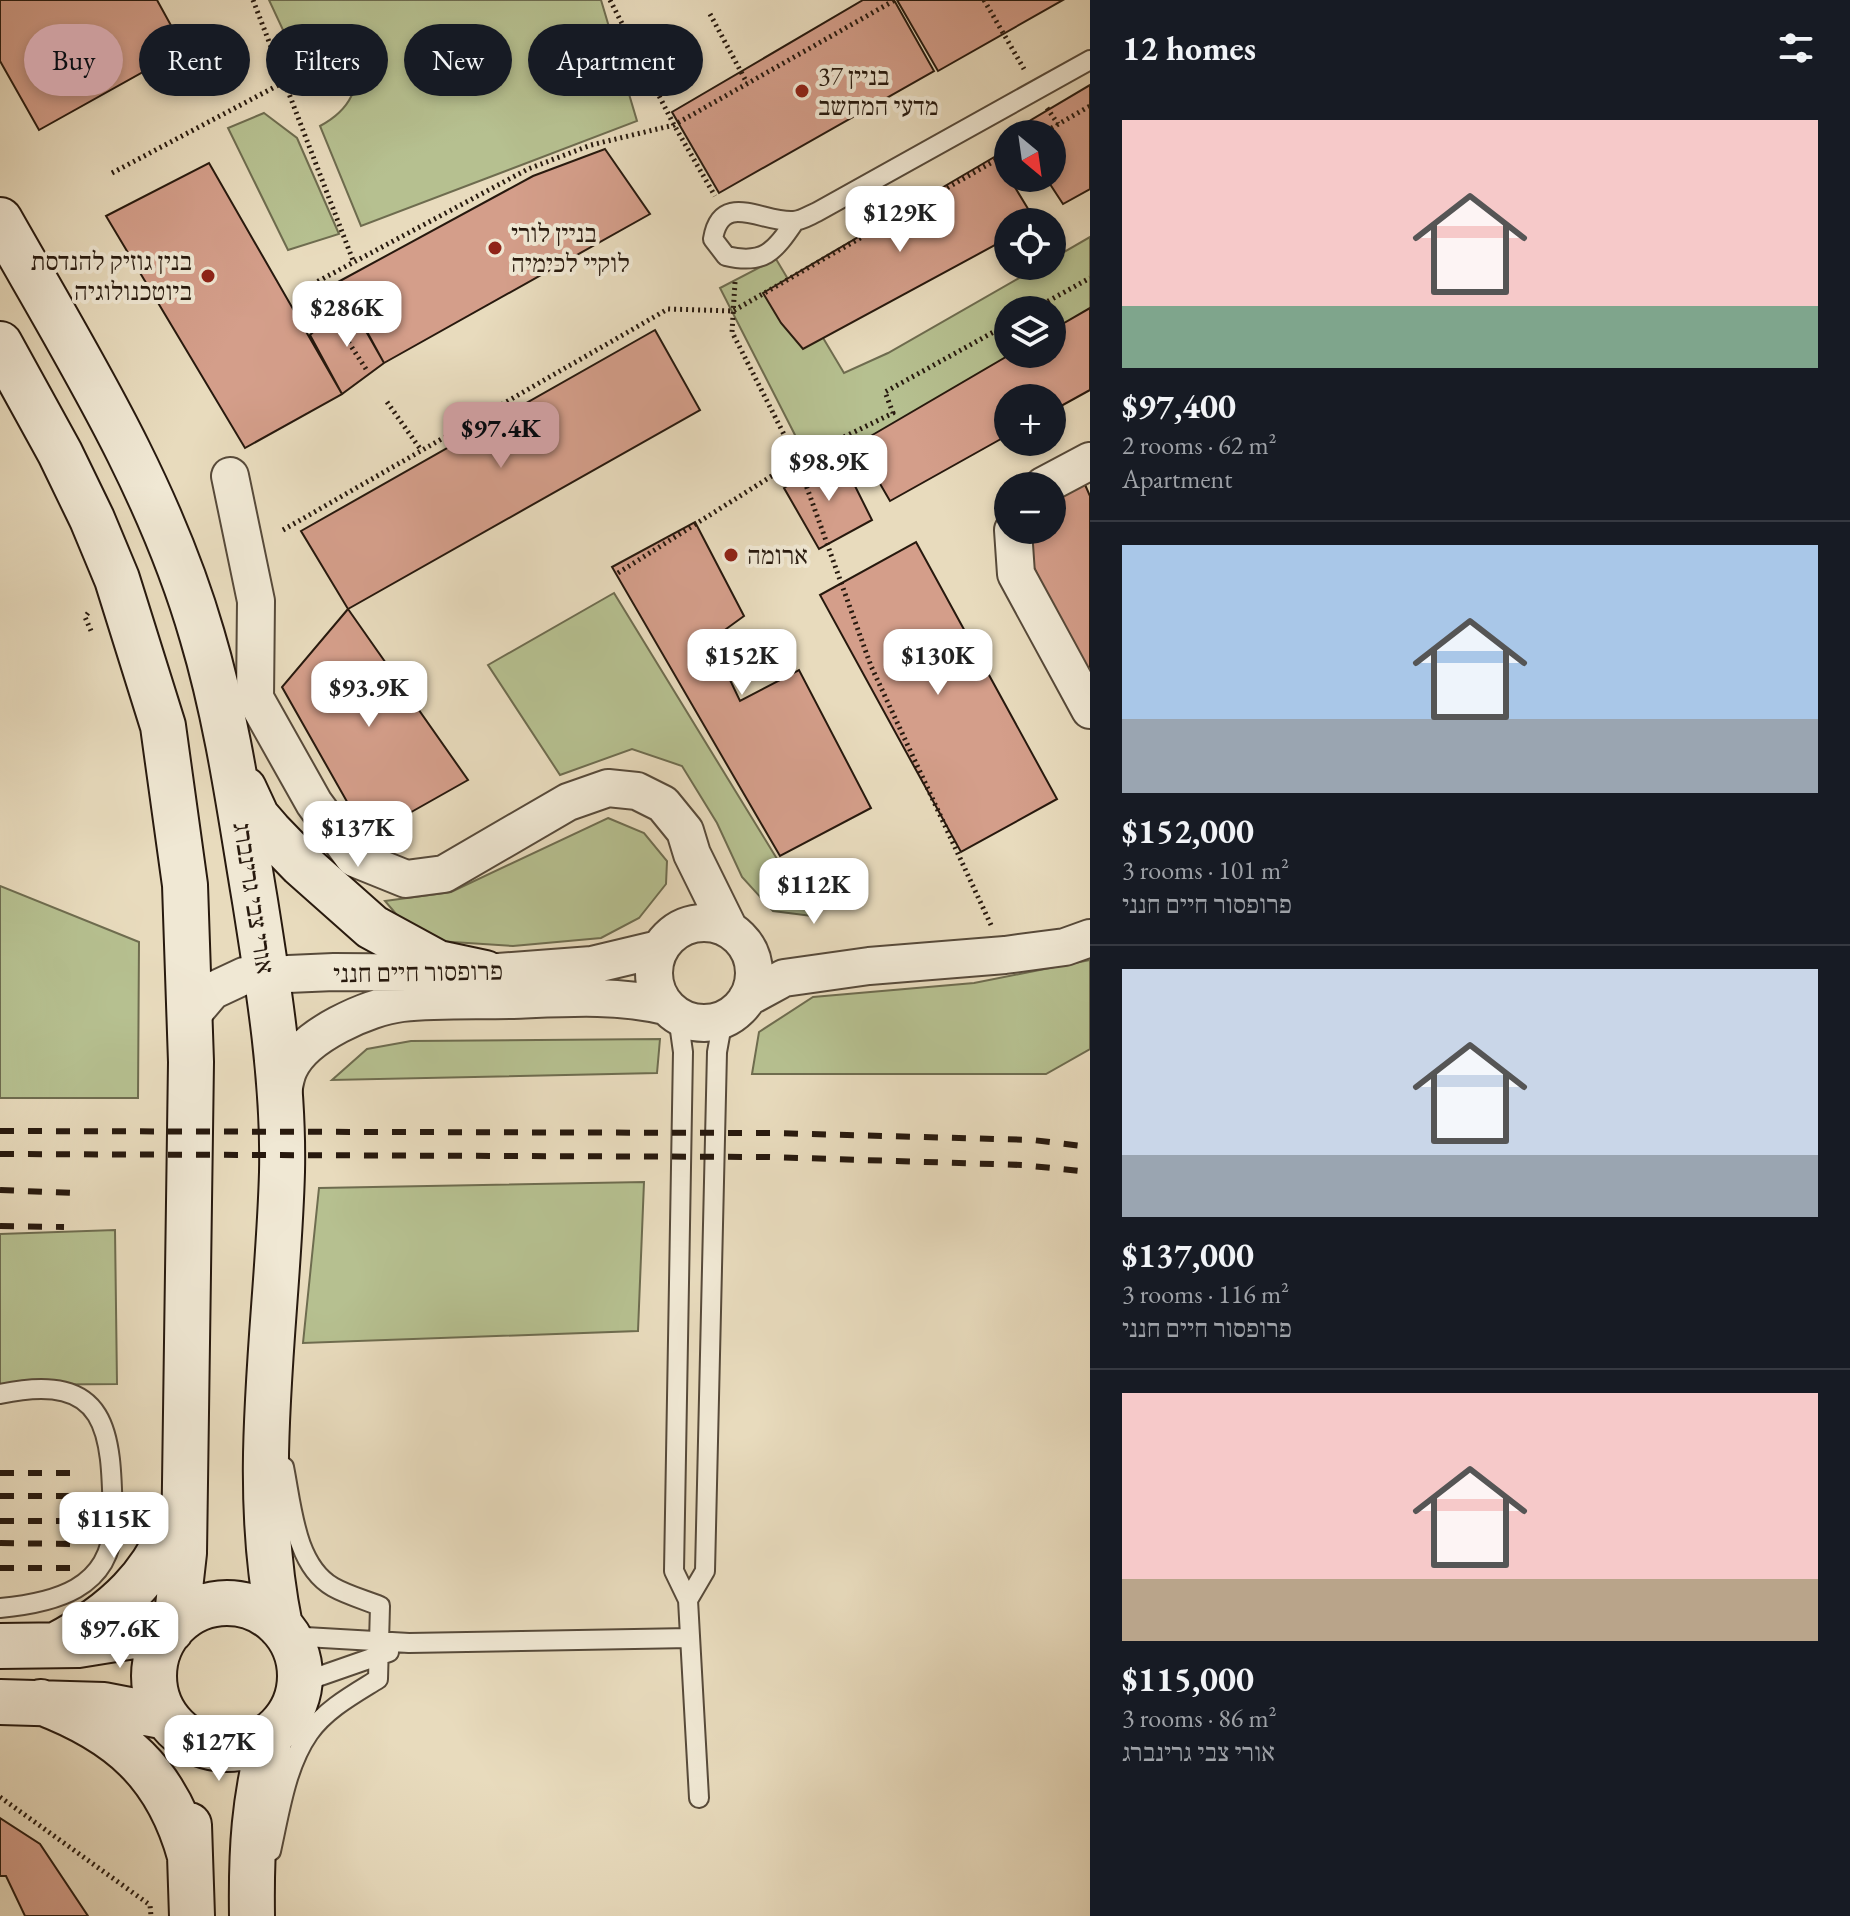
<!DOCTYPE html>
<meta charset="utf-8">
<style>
:root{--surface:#171b24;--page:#242831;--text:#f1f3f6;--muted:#9ea1a6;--line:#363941;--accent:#c59692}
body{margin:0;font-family:"EB Garamond","Frank Ruhl Libre",serif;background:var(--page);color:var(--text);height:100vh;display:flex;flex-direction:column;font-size:30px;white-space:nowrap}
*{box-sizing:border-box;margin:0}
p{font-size:26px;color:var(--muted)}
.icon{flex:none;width:44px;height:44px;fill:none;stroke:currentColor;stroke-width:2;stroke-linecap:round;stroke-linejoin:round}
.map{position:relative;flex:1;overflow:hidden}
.side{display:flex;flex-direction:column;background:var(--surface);width:760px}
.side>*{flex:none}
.top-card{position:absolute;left:24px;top:24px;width:760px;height:72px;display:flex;gap:16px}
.needle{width:52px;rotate:151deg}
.tools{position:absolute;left:994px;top:120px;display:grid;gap:16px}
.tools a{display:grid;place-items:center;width:72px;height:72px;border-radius:50%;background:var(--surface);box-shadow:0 4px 12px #0003;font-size:40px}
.price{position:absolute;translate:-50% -68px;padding:0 18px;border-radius:16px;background:#fff;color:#222;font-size:26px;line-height:52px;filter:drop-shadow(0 2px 4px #0008)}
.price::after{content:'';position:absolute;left:50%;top:48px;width:24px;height:18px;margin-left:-12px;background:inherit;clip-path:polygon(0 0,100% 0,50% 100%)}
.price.active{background:var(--accent);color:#111}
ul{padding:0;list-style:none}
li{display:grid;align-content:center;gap:16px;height:424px;padding:0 32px}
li+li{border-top:2px solid var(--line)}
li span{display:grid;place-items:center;height:248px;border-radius:0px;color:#555}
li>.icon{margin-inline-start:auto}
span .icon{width:144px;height:144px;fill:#fffc;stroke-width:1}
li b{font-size:34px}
h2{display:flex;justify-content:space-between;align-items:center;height:96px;padding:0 32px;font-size:34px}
.chip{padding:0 28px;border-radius:36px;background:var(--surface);box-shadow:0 4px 12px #0003;font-size:28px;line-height:72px}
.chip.active{background:var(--accent);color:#111}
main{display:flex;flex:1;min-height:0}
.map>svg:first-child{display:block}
.green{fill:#b6c090;stroke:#6e6c4f;stroke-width:2}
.building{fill:#d49e8a;stroke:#27190e;stroke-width:2}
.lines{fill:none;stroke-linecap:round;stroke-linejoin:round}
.lane-casing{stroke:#574a3a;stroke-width:22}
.street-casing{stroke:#574a3a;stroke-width:40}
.secondary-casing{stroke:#27190e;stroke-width:48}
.path{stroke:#27190e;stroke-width:5;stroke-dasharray:2 4;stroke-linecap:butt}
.lane{stroke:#f0e8d4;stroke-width:18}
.street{stroke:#f0e8d4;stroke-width:36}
.secondary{stroke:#f0e8d4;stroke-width:44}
.rail{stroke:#27190e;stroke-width:6;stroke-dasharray:14 14;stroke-linecap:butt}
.poi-dot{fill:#8f2418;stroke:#f0e8d4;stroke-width:3}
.labels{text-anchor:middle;stroke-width:8;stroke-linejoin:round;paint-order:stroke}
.poi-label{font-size:26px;fill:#27190e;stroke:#f0e8d4;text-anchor:start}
.street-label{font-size:26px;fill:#27190e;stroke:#f0e8d4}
</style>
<main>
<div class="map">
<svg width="1090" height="1916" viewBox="0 0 1090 1916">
<rect width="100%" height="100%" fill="#e8dbbd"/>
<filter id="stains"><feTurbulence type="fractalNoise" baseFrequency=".0025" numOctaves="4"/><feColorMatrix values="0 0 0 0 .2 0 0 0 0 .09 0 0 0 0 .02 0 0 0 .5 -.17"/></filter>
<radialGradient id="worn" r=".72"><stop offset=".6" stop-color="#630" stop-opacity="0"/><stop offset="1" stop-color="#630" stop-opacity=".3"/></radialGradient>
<!-- green -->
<path class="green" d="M269,0H601L637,121L361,226L320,126C348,111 366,85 349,54C342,41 330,30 315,27C305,26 293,29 283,30Z
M264,113L297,138L339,234L288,250L228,128Z
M1090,237V329L1052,351V310H1008V354H1047L820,484L720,288L776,259L844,373L888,353L1040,266H1052V259Z
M614,593L812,916L773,911L742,877L717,823L682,766L632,749L560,775L488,665Z
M608,818L644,833L667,861L666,884L639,918L601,938L513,946L437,941L402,921L385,901L451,892Z
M0,886L139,942L138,1098H0Z
M1090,960V1049L1046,1074H752L759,1032L813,997L974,983Z
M660,1039L657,1073L332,1080L367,1049L411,1041Z
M644,1182L638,1331L303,1343L319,1188Z
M115,1230L117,1384L0,1385V1234Z"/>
<!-- building -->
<path class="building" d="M0,0H157L184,49L39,130L0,61Z
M863,0H894L934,71L719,193L672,112Z
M897,0H1063L938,71Z
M1090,85V189L1063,204L1046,178H1052V134H1016L1014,130Z
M605,149L650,214L384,363L338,282L533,176Z
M996,156L1036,222H1008V238L803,349L781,323L763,293Z
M209,163L342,394L245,448L106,216Z
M353,306L384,363L342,394L310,335L333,314Z
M1090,308V390L1052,411V398H1008V435L890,501L857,444L1011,354H1052V330Z
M655,330L700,410L348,609L301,531Z
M840,456L872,520L819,549L784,488Z
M1079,471L1090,496V687L1021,540L1030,530H1052V503Z
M695,522L744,616L711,640L740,701L799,670L871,808L780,856L612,567Z
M916,542L1057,799L961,852L820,595Z
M348,609L468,780L367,837L282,687Z
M0,1818L40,1844L88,1916H25L6,1876H0Z"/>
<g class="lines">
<!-- lane casing -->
<g class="lane-casing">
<path id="lane" d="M795,221C774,252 764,265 726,256L713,239C721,190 763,223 793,221C801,221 810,215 817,212L1090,60
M678,1016L683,1052L674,1571L688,1600L699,1798
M0,1394C113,1370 111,1436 113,1524C111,1589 54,1603 0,1608
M688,1600L705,1571L717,1052L723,1019
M288,1636L409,1643L690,1638
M300,1683L389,1652
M271,1851C280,1811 286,1766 309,1733C326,1709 354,1694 378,1679L380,1606C365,1600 347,1595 333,1587C295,1565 292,1506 284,1467"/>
</g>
<!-- street casing -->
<g class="street-casing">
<path id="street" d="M230,476L256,601L255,698L314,803L354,858L406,879L444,874L568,802L608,788L637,791L663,804L685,831L692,854L729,929
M1043,486L1090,461
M1013,530L1016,574L1090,710
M654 973a50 50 0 1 1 100 0a50 50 0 1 1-100 0Z
M747,998L784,978L869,966L1005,955L1065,947L1090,938
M190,1017L212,991L244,976L334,972L485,973L592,965L659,949
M282,1098C284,1089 285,1077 289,1069C304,1035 368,1007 402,1003C439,999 476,1001 513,1000C564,998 615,994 665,1006"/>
</g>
<!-- secondary casing -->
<g class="secondary-casing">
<path id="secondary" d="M0,220C76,354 159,486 202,635C228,722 240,812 255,901C269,989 284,1083 282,1172C278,1323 249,1476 280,1626
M0,344L60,453L92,519L117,579L163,726L185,885L191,1062L184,1553L176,1624
M244,789L257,817L270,832L301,864L372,927L438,963L485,973
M154 1676a73 73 0 1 1 146 0a73 73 0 1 1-146 0Z
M56,1645C113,1615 158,1575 177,1512
M0,1646L78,1645L171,1630
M0,1702L104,1705L166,1717
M41,1702C120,1732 167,1773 190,1856
M189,1825L192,1916
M252,1916C251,1848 254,1801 271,1734"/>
</g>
<!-- path -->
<path class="path" d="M253,0L354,263
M610,0L674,125L715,196
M984,0L1024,69
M710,14L747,83
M1047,108L1058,124
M1041,134L1090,106
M112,173L286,81
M735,282L732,332L797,460L871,666L991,925
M1032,310L1090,278
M366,369L311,285L528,169L591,145L674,125L895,0
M387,402L421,450
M283,530L668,309L733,311L1008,153
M618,573L797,460L893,413L885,392L1008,324
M88,613L85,617L92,633
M0,1797L150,1905L151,1916"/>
<!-- lane -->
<use href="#lane" class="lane"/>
<!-- street -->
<use href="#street" class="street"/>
<!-- secondary -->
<use href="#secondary" class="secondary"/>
<!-- rail -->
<path class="rail" d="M0,1131L772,1133L1033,1140L1090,1147
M0,1154L769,1157L1022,1165L1090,1172
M0,1190L74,1193
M0,1226L64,1227
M0,1473H78
M0,1496H76
M0,1521H74
M0,1543L72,1544
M0,1568H70"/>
</g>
<!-- markers -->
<g class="poi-dot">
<circle cx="802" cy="91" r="8"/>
<circle cx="495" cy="248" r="8"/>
<circle cx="208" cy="276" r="8"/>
<circle cx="731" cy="555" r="8"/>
</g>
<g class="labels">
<!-- poi labels -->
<g class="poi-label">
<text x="818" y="85">בניין 37<tspan x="818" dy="30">מדעי המחשב</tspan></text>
<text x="511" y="242">בניין לורי<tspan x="511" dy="30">לוקיי לכימיה</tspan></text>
<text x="192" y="270" text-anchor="end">בנין גוזיק להנדסת<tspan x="192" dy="30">ביוטכנולוגיה</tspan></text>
<text x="747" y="564">ארומה</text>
</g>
<!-- street labels -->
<g class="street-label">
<text transform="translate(254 898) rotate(81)" y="9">אורי צבי גרינברג</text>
<text transform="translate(418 972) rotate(-1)" y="9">פרופסור חיים חנני</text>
</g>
</g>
<rect width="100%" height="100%" filter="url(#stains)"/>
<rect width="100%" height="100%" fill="url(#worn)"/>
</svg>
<div class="tools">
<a><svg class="needle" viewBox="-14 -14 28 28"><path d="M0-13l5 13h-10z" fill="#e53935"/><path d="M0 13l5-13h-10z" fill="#9ea1a6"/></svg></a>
<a><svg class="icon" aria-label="locate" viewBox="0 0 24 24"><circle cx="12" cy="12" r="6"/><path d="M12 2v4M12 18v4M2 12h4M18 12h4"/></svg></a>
<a><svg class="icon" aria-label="layers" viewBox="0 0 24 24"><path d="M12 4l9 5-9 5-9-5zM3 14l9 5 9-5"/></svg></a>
<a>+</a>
<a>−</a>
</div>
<b class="price" style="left:900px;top:254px">$129K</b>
<b class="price" style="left:347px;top:349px">$286K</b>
<b class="price active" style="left:501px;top:470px">$97.4K</b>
<b class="price" style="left:829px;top:503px">$98.9K</b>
<b class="price" style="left:742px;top:697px">$152K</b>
<b class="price" style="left:938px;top:697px">$130K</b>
<b class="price" style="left:369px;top:729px">$93.9K</b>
<b class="price" style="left:358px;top:869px">$137K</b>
<b class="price" style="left:814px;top:926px">$112K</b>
<b class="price" style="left:114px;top:1560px">$115K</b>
<b class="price" style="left:120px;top:1670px">$97.6K</b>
<b class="price" style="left:219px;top:1783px">$127K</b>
<div class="top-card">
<a class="chip active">Buy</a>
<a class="chip">Rent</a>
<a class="chip">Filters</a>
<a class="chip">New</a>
<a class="chip">Apartment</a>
</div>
</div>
<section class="side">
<h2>12 homes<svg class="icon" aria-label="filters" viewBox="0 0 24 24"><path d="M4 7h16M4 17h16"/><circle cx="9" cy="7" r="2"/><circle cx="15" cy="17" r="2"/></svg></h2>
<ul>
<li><span style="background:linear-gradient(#f6c9c9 75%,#7fa58c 0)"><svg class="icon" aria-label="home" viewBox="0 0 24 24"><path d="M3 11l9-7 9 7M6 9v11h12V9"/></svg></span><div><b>$97,400</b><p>2 rooms · 62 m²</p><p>Apartment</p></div></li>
<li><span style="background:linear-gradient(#a9c7e8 70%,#9aa5b1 0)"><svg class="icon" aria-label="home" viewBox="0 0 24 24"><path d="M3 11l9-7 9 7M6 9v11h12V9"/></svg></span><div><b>$152,000</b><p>3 rooms · 101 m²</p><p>פרופסור חיים חנני</p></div></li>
<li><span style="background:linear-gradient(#c9d6e8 75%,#9aa5b1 0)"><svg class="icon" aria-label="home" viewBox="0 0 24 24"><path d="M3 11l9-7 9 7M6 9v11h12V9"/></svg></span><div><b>$137,000</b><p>3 rooms · 116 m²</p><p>פרופסור חיים חנני</p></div></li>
<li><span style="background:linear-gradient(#f6c9c9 75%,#b9a48a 0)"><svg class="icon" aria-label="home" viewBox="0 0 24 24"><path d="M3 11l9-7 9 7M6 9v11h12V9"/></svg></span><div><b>$115,000</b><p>3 rooms · 86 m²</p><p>אורי צבי גרינברג</p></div></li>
</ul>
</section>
</main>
